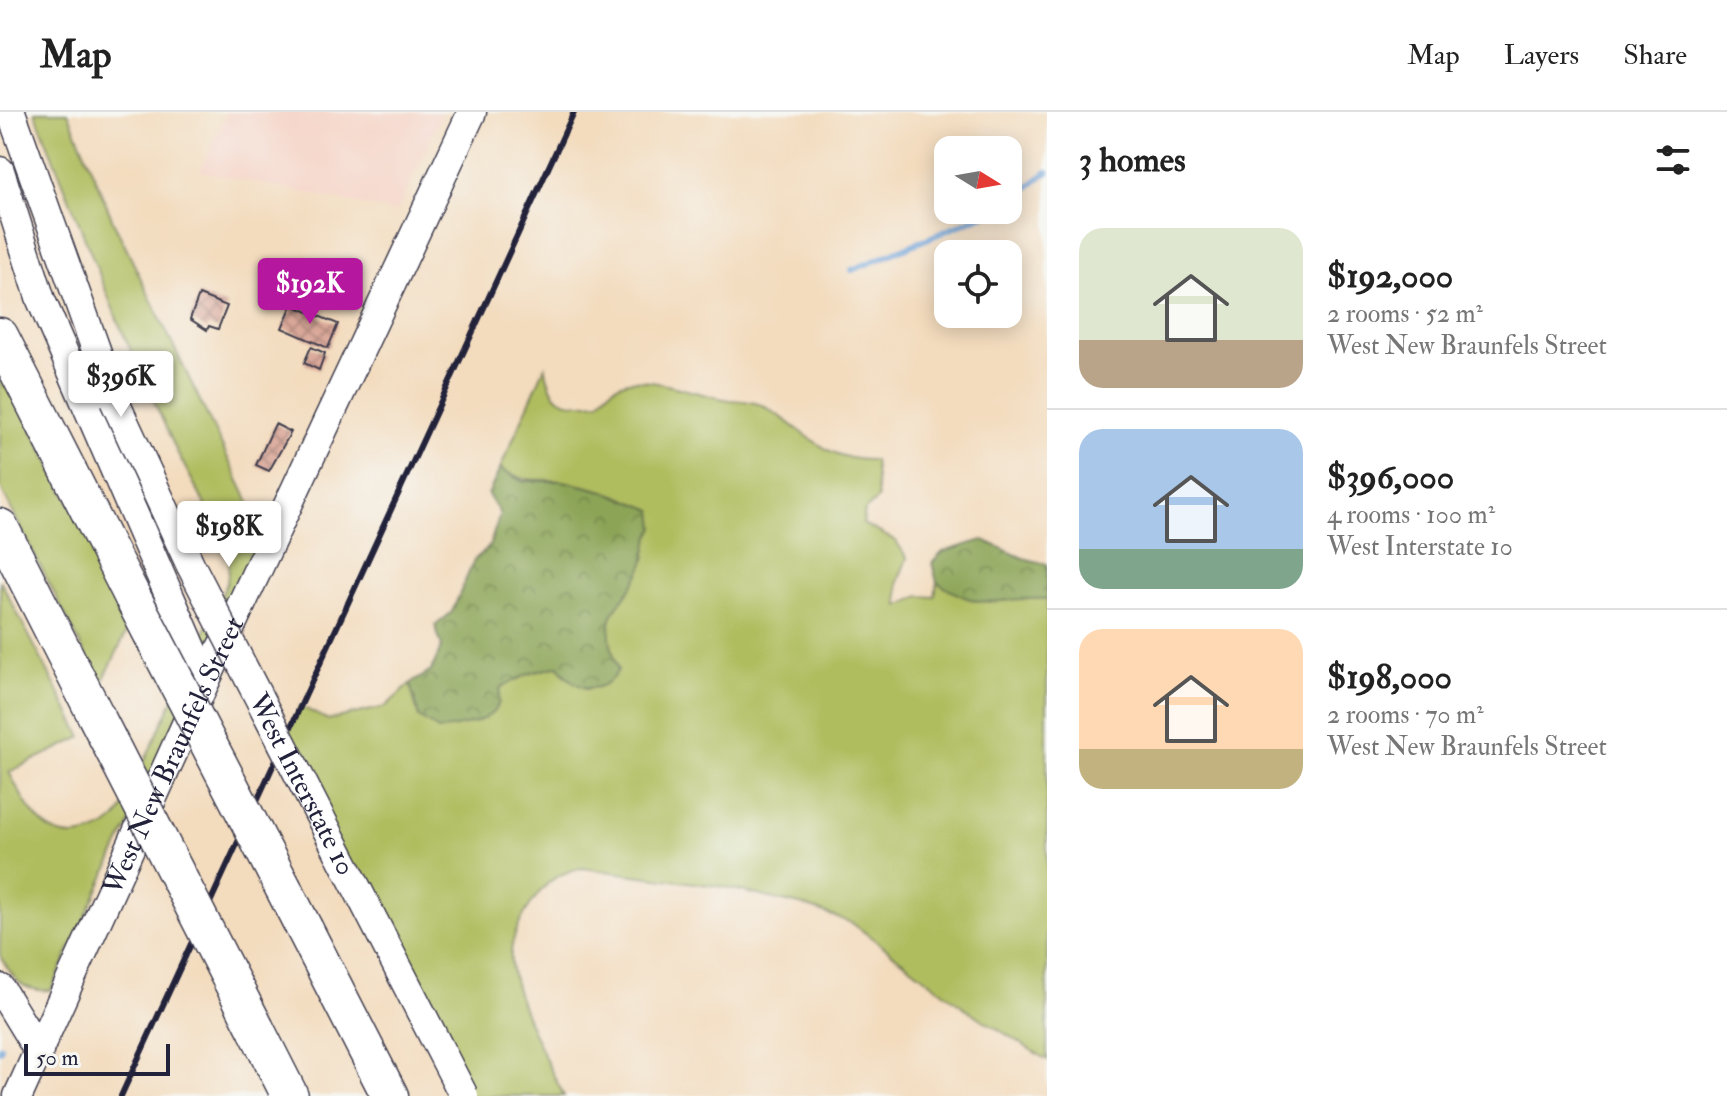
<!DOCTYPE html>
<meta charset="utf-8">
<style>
:root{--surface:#fff;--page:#f2f2f2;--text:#222;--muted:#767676;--line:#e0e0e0;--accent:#b5179e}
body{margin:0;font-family:"IM FELL Double Pica",serif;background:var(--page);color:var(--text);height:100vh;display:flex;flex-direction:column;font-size:30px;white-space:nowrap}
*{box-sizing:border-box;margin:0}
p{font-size:26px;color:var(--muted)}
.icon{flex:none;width:44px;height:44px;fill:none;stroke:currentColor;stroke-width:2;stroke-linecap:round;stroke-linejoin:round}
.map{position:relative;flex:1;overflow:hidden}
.sheet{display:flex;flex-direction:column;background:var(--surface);width:680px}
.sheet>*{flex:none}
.needle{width:52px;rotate:101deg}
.buttons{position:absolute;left:934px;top:24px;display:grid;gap:16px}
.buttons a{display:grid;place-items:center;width:88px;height:88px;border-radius:16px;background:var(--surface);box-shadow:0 4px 20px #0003;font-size:40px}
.scale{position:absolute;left:24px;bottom:20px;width:146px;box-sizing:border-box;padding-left:8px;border:4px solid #22223b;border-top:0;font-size:22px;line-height:28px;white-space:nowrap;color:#22223b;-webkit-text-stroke:6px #f6f6f2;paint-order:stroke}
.price{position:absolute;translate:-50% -68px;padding:0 18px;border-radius:8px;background:#fff;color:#222;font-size:26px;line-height:52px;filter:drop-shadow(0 2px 4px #0008)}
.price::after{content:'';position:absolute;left:50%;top:48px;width:24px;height:18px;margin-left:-12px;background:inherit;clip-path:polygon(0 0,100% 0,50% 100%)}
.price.selected{background:var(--accent);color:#fff}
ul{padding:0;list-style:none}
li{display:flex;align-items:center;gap:24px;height:200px;padding:0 32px}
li+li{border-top:2px solid var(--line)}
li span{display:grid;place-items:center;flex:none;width:224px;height:160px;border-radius:24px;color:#555}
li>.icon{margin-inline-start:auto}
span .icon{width:96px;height:96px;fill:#fffc;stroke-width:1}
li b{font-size:34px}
h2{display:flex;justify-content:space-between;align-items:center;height:96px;padding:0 32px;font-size:34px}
header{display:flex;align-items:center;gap:48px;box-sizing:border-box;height:112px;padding:0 40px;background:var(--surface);border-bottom:2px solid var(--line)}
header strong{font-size:38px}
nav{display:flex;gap:44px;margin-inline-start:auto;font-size:28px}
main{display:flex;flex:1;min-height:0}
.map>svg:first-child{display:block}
.built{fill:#f6d2c4}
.green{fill:#b0bd5f;stroke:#69704d;stroke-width:2}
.forest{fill:url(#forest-crowns);stroke:#576348;stroke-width:2}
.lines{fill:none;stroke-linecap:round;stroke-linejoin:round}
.stream{stroke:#699fd6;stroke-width:6}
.building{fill:url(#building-cross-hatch)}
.secondary-casing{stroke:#413e4e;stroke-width:31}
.highway-casing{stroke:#413e4e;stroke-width:39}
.secondary{stroke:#fff;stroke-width:28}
.highway{stroke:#fff;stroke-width:36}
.rail{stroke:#22223b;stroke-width:6}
.secondary-bridge-casing{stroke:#413e4e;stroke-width:31;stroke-linecap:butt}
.highway-bridge-casing{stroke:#413e4e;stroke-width:39;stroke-linecap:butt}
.secondary-bridge{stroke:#fff;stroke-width:28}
.highway-bridge{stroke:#fff;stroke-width:36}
.labels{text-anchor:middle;stroke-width:6;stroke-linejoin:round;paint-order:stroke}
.street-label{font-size:28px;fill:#22223b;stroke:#f6f6f2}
</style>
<header>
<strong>Map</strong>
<nav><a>Map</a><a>Layers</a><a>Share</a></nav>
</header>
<main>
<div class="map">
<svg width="1047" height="984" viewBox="0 0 1047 984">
<defs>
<pattern id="forest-crowns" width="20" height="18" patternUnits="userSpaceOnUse" patternTransform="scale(2)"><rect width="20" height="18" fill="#8ca456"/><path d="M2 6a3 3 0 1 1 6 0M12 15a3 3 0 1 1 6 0" fill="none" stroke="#728548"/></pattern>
<pattern id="building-cross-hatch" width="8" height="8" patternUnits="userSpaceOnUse" patternTransform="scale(2)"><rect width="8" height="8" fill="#daa899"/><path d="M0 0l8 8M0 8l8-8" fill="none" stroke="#b0887e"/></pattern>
</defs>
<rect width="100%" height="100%" fill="#f6f6f2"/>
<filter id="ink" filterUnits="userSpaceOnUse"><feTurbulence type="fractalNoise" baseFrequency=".0125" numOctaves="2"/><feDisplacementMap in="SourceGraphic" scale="16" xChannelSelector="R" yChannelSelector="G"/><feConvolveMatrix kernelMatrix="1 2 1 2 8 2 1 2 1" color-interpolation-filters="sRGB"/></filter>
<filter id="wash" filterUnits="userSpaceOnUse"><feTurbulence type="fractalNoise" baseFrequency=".006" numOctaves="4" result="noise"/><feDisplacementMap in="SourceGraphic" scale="32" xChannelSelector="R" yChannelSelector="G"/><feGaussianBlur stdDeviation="1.8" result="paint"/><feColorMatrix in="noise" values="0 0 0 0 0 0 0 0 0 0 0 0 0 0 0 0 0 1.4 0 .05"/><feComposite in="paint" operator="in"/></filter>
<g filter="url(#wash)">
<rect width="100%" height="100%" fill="#f3dbbd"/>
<!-- built -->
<path class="built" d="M227,0H443L397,100L200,59Z"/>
<!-- green -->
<path class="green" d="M35,0H68L113,109L265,423L51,878C22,881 13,867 0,843V468L82,625L9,660C26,693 46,736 90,721C104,716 113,712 121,700L227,471L230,441L226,432L177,340L119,212Z
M0,254L131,511L101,573L0,375Z
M545,255C553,292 563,293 599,290C607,280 614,272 628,269C650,265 703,284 730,288C740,289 752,289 761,293C803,314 822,350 874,348L878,387L865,398L863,412L896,429L907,446L898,470L899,494L920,484L935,485L937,470C986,503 994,484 1047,487V948L969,899L852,811L808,795L724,775L582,756C558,761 547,769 533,789C523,803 513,822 511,840C507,875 548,952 564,984H464L285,628L300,594L328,608L385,595L410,572L419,605L498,582L501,574L531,561L559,553L564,563L587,577L618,558L609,532L610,504L643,452L649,423L643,396C623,383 591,375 566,370C535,364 532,374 500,357Z"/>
<!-- forest -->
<path class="forest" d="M500,357L522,369H564L604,379L653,398L655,416C646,427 648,438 644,451C624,503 595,489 618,558C603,585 573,579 559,554L531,561L501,575C498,581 500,588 498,593C490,612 455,615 438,618L419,605L410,572L431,559L442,534L435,514L452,500L474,448L489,435L500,402L488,383Z
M983,428L1023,446L1047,452V487C994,484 986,503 937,470L932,451L943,440Z"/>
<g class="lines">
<!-- stream -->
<path class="stream" d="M1008,91L1047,60
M852,158L996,98
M0,938L1,935"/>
</g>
<g id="blocks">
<!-- building -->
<path class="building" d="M199,183L227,194L218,217L209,214L207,218L190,207Z
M292,193L338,212L328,236L282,216Z
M311,235L325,241L319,258L304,251Z
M275,312L291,320L269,359L256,353Z"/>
</g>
</g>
<g filter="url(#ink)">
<use href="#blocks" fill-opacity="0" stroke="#413e4e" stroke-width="2"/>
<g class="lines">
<!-- secondary casing -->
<g class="secondary-casing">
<g id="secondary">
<path d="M11,0L114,288"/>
<path d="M0,59L41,188L206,568"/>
<path d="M0,876L39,940"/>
<path id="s1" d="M18,984L206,568L472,0"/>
</g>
</g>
<!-- highway casing -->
<g class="highway-casing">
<path id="highway" d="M0,224L133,486
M0,415L96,604
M305,818L390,984
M256,917L290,984"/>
</g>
<!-- secondary -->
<use href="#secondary" class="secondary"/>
<!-- highway -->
<use href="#highway" class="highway"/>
<!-- rail -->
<path class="rail" d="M121,984L574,0"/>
<!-- secondary-bridge casing -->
<g class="secondary-bridge-casing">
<g id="secondary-bridge">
<path id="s2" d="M114,288L190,452L464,984"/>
</g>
</g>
<!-- highway-bridge casing -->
<g class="highway-bridge-casing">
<path id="highway-bridge" d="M133,486L305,818
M96,604L256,917"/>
</g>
<!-- secondary-bridge -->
<use href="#secondary-bridge" class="secondary-bridge"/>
<!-- highway-bridge -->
<use href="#highway-bridge" class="highway-bridge"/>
</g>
</g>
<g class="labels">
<!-- street labels -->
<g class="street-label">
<text dy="10" stroke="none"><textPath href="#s1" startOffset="374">West New Braunfels Street</textPath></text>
<text dy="10" stroke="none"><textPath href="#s2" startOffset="428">West Interstate 10</textPath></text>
</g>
</g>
</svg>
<div class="buttons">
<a><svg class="needle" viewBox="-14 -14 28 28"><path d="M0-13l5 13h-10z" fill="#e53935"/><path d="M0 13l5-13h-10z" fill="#767676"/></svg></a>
<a><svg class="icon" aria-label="locate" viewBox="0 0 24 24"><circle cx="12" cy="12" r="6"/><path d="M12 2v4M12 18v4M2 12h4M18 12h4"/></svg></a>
</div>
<div class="scale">50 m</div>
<b class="price selected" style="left:310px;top:214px">$192K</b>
<b class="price" style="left:121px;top:307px">$396K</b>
<b class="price" style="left:229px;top:457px">$198K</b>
</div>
<section class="sheet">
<h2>3 homes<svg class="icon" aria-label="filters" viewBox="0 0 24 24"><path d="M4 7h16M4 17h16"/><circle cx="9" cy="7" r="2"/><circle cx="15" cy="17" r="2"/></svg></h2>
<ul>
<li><span style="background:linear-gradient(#dfe7d0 70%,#b9a48a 0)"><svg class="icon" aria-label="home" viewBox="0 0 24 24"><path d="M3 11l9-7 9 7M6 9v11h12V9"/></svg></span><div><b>$192,000</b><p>2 rooms · 52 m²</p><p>West New Braunfels Street</p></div></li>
<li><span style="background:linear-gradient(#a9c7e8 75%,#7fa58c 0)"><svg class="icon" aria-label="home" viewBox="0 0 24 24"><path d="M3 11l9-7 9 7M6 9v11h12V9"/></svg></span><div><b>$396,000</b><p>4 rooms · 100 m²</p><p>West Interstate 10</p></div></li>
<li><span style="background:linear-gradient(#ffd9b3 75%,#c2b280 0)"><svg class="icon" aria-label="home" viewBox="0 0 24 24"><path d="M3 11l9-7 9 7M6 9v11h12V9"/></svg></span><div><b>$198,000</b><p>2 rooms · 70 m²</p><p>West New Braunfels Street</p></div></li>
</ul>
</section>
</main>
